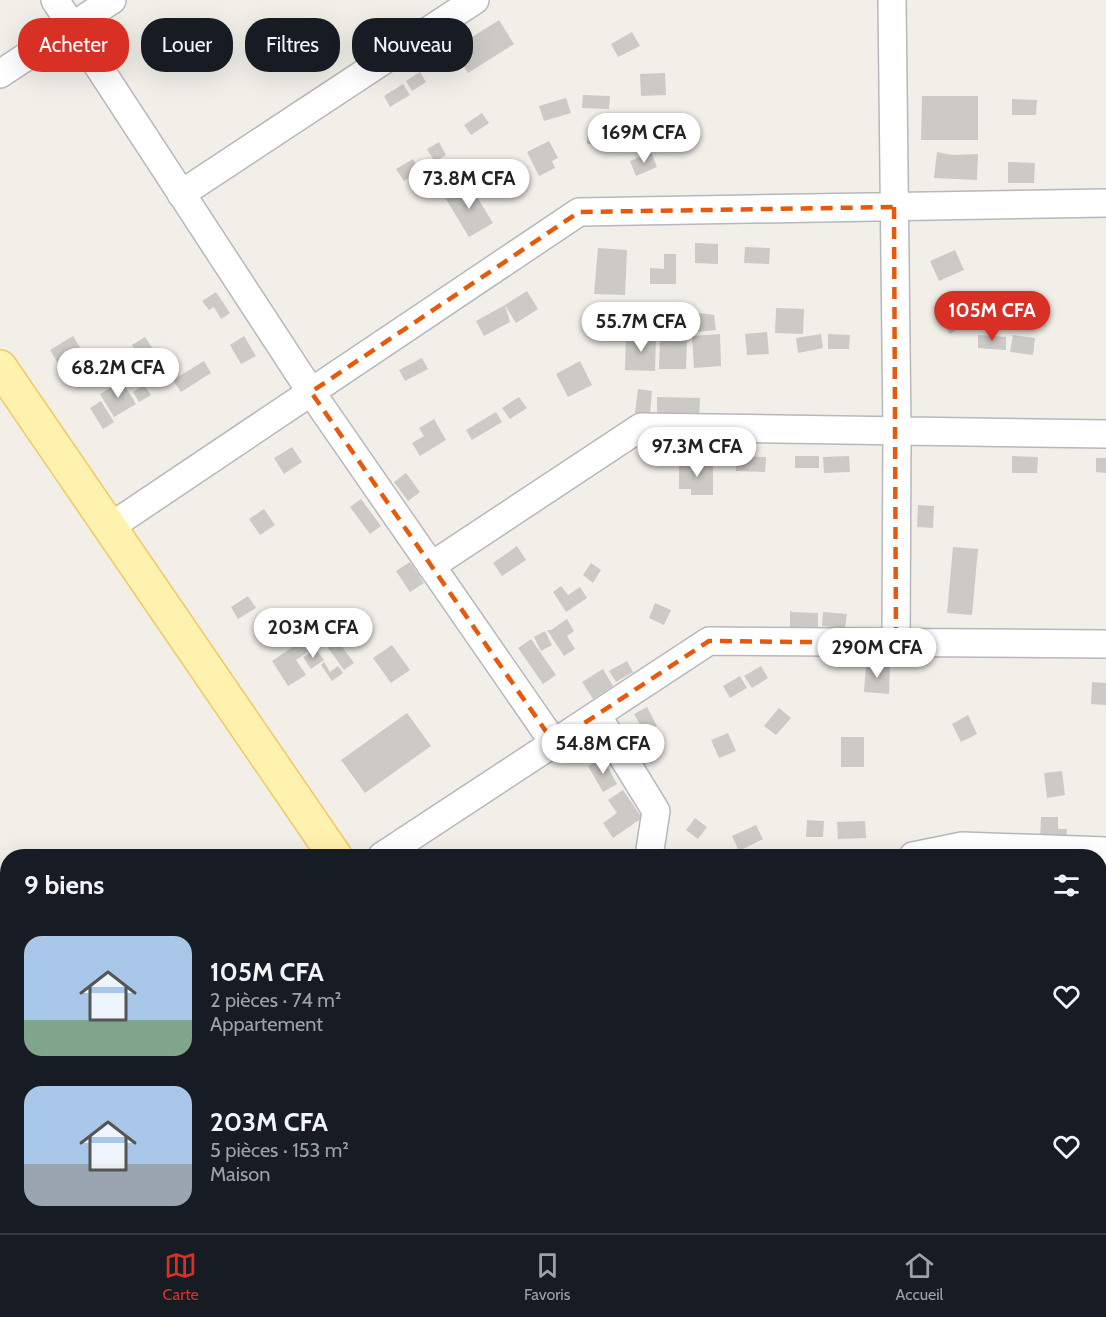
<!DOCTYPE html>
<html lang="fr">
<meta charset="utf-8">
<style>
:root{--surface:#171b24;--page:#242831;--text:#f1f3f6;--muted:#9ea1a6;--line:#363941;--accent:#d93025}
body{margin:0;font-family:Cabin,sans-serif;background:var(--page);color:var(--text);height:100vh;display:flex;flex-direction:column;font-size:22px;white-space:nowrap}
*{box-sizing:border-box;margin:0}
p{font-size:20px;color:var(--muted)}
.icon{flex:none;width:33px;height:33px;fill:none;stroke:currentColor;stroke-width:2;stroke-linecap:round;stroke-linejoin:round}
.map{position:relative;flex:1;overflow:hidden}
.panel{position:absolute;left:0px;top:849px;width:1107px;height:384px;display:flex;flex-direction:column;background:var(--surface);border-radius:24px 24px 0 0;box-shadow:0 6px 24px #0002}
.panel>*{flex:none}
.banner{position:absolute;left:18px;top:18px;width:600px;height:54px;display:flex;gap:12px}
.price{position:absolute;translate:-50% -51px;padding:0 14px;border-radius:21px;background:#fff;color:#222;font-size:20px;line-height:39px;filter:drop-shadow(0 2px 3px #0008)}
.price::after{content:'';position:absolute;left:50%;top:36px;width:18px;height:14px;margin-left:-9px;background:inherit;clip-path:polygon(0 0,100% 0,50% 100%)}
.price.selected{background:var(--accent);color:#fff}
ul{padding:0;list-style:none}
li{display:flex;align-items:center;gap:18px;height:150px;padding:0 24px}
li span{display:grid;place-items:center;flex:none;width:168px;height:120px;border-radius:18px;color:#555}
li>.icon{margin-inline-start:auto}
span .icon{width:72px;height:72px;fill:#fffc;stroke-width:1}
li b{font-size:26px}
h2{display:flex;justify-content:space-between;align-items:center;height:72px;padding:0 24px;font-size:26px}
.pill{padding:0 21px;border-radius:24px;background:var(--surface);box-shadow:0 6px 24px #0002;font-size:21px;line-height:54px}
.pill.selected{background:var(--accent);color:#fff}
.menu{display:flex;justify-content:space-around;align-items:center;height:84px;border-top:2px solid var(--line);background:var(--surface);font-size:16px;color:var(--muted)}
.menu a{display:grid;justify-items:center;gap:3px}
.menu .selected{color:var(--accent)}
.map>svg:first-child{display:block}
.building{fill:#cccac5}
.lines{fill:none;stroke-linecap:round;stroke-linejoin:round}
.minor-casing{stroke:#b5b8bc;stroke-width:30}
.major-casing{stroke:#f2c960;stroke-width:36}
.path{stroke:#9cc7a9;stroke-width:4;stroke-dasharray:6 3;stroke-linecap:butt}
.minor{stroke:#fff;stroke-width:27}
.major{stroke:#fff2af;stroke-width:33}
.marked{fill:none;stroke:#e8590c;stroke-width:4.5;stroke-dasharray:12 8;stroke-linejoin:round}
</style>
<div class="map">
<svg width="1106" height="1233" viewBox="0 0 1106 1233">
<rect width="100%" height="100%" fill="#f1efe8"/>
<!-- building -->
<path class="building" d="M499,20L514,44L468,73L453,49Z
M632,32L640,46L618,57L611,44Z
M420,72L426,82L412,91L406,81Z
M665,73L666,95L641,96L640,74Z
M403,84L410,95L390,107L384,96Z
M583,95L610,96L609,109L582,108Z
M922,96H978V140H921Z
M566,98L571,113L544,121L539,106Z
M1012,99L1037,100L1036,115H1012Z
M482,113L489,123L471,135L464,125Z
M588,126L607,127L606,145L587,144Z
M549,141L558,158L552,161L555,168L539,176L527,152Z
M439,142L446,155L435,162L427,149Z
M651,152L657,167L636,176L630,161Z
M937,152L953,155L978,154L977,180L934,178Z
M413,159L420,171L404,181L396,169Z
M1008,162L1035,163L1034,183H1008Z
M494,170L503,185L483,197L474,182Z
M468,182L493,223L469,237L444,196Z
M695,243L718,244V264L695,263Z
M745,247L770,248L769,264L744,263Z
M598,248L627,250L625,295L594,294Z
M955,250L964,270L939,281L930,261Z
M664,254H676V284H650V268L664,269Z
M527,291L538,309L516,323L505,305Z
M216,292L230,313L221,319L214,307L209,310L202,301Z
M963,296L976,317L950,334L936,313Z
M505,305L510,322L484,336L476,321Z
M776,308L804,309L803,334L775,333Z
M686,311L714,315L716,330L689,333Z
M767,332L769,354L747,355L745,334Z
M720,334L721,366L694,368L692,336Z
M821,334L823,348L798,353L796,338Z
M828,334L850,335L849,349H828Z
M626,335L656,336L655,371L625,370Z
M978,335L1006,337V350L978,348Z
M1013,335L1035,338L1033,355L1010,352Z
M73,336L93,369L70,384L50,350Z
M244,336L256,356L241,364L230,345Z
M145,337L170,375L156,383L132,345Z
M660,337H687L686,369H659Z
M422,358L428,369L405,381L399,370Z
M204,361L211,373L181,392L173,380Z
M580,361L592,385L568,397L556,374Z
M122,381L136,404L114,417L100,394Z
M144,385L151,395L139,402L133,392Z
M638,389L652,391L650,415L635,413Z
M519,397L527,408L510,419L502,408Z
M657,397L700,398L699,423L657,422Z
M101,401L114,422L103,429L90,408Z
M496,412L502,422L472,440L466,430Z
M434,419L446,440L420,456L412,443L424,436L419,428Z
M292,447L302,462L284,474L274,458Z
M736,456L766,457L765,472L736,471Z
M795,456H819V468H795Z
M849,456L850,472L824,473L823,457Z
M1012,456L1038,457L1037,473H1012Z
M1096,458H1106V473L1096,472Z
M679,462H713V495H691V489H679Z
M406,473L420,492L408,501L394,482Z
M361,499L381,526L370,534L350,507Z
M918,505L934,506L933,528L917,527Z
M264,509L275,525L260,535L249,519Z
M517,546L526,560L502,576L493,563Z
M953,547L978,549L972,615L947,613Z
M410,562L424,583L410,592L396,571Z
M591,563L601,570L593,583L583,575Z
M561,586L568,595L580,587L587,598L566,612L553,592Z
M248,596L256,608L238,619L231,607Z
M655,603L671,610L664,625L649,618Z
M790,610L792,612L818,613V629L790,628Z
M823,612L847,614L845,628L822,626Z
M339,617L350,634L340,641L337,636L327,642L319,630Z
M567,619L574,631L567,636L575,649L564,656L547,630H551Z
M545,631L552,645L541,651L534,637Z
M531,639L556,675L543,684L518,648Z
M337,640L354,663L344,670L328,648Z
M300,642L308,652L296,660L306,675L288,686L272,661Z
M392,645L410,670L391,683L373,658Z
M316,649L324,660L311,669L303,657Z
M627,661L633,672L616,682L609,671Z
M324,662L330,672L338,666L343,673L332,681L321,665Z
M866,664L890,665L889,694L864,692Z
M761,666L768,678L752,688L744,676Z
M603,669L613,686L593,699L582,682Z
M740,676L747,688L730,698L723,686Z
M1092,682L1106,683V705L1091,704Z
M647,707L657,726L645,733L634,714Z
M779,708L791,718L776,735L764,726Z
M407,713L431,746L365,793L341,760Z
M968,715L977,734L961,742L952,724Z
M728,733L736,751L719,758L711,740Z
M841,737H864V767H841Z
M603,758L617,784L603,792L588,766Z
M1062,771L1065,795L1047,798L1044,773Z
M623,790L642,818L613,838L603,823L617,813L608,800Z
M1041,817H1058V829H1067L1066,841H1040Z
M695,818L707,827L698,839L686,830Z
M807,820L824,821L823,837H806Z
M865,821L866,838L838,839L837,822Z
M756,825L763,839L739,851L732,836Z
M8,1217V1226H19L23,1233H0L3,1230L0,1225V1222Z
M719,1226H743L732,1233H724Z
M762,1226H778L783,1233H751Z"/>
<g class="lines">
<!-- minor casing -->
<g class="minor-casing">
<path id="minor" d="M55,0L311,392L554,743
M892,0L897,431L896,643
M0,74L112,0
M181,194L475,0
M110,527L579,212L1106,203
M431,566L641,427L1106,434
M597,715L656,811L649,856
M382,856L709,641L1106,644
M913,856L962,846L1106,851
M903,1226L908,1233"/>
</g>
<!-- major casing -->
<g class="major-casing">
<path id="major" d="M0,367L335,856
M597,1226L603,1233"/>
</g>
<!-- path -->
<path class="path" d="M0,1091L8,1088"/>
<!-- minor -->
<use href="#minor" class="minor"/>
<!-- major -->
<use href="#major" class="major"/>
</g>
<!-- marked area -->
<path class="marked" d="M894,207L896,643L709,641L554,743L311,392L579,212Z"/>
</svg>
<b class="price" style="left:644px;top:164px">169M CFA</b>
<b class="price" style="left:469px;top:210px">73.8M CFA</b>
<b class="price selected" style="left:992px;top:342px">105M CFA</b>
<b class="price" style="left:641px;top:353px">55.7M CFA</b>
<b class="price" style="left:118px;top:399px">68.2M CFA</b>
<b class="price" style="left:697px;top:478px">97.3M CFA</b>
<b class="price" style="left:313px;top:659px">203M CFA</b>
<b class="price" style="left:877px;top:679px">290M CFA</b>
<b class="price" style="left:603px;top:775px">54.8M CFA</b>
<div class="banner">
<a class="pill selected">Acheter</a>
<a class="pill">Louer</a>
<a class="pill">Filtres</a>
<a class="pill">Nouveau</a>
</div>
<section class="panel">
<h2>9 biens<svg class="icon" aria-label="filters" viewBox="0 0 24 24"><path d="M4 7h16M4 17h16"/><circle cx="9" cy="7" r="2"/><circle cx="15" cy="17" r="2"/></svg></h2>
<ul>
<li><span style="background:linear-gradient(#a9c7e8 70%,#7fa58c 0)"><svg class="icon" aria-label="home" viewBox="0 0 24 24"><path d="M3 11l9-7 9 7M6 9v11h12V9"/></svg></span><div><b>105M CFA</b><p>2 pièces · 74 m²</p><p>Appartement</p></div><svg class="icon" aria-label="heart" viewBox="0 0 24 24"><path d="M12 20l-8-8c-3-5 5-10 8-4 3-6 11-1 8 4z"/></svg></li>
<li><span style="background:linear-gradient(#a9c7e8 65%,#9aa5b1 0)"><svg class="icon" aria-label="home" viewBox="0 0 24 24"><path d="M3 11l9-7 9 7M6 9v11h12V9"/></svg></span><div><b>203M CFA</b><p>5 pièces · 153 m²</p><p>Maison</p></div><svg class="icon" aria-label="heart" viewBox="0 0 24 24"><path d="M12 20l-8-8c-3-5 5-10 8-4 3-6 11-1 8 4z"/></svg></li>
</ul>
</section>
</div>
<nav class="menu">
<a class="selected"><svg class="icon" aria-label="map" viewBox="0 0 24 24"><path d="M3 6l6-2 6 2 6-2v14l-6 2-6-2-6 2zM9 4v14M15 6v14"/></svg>Carte</a>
<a><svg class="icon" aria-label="saved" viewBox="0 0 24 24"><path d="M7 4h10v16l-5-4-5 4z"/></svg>Favoris</a>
<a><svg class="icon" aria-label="home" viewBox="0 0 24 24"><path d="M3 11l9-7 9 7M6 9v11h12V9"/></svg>Accueil</a>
</nav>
